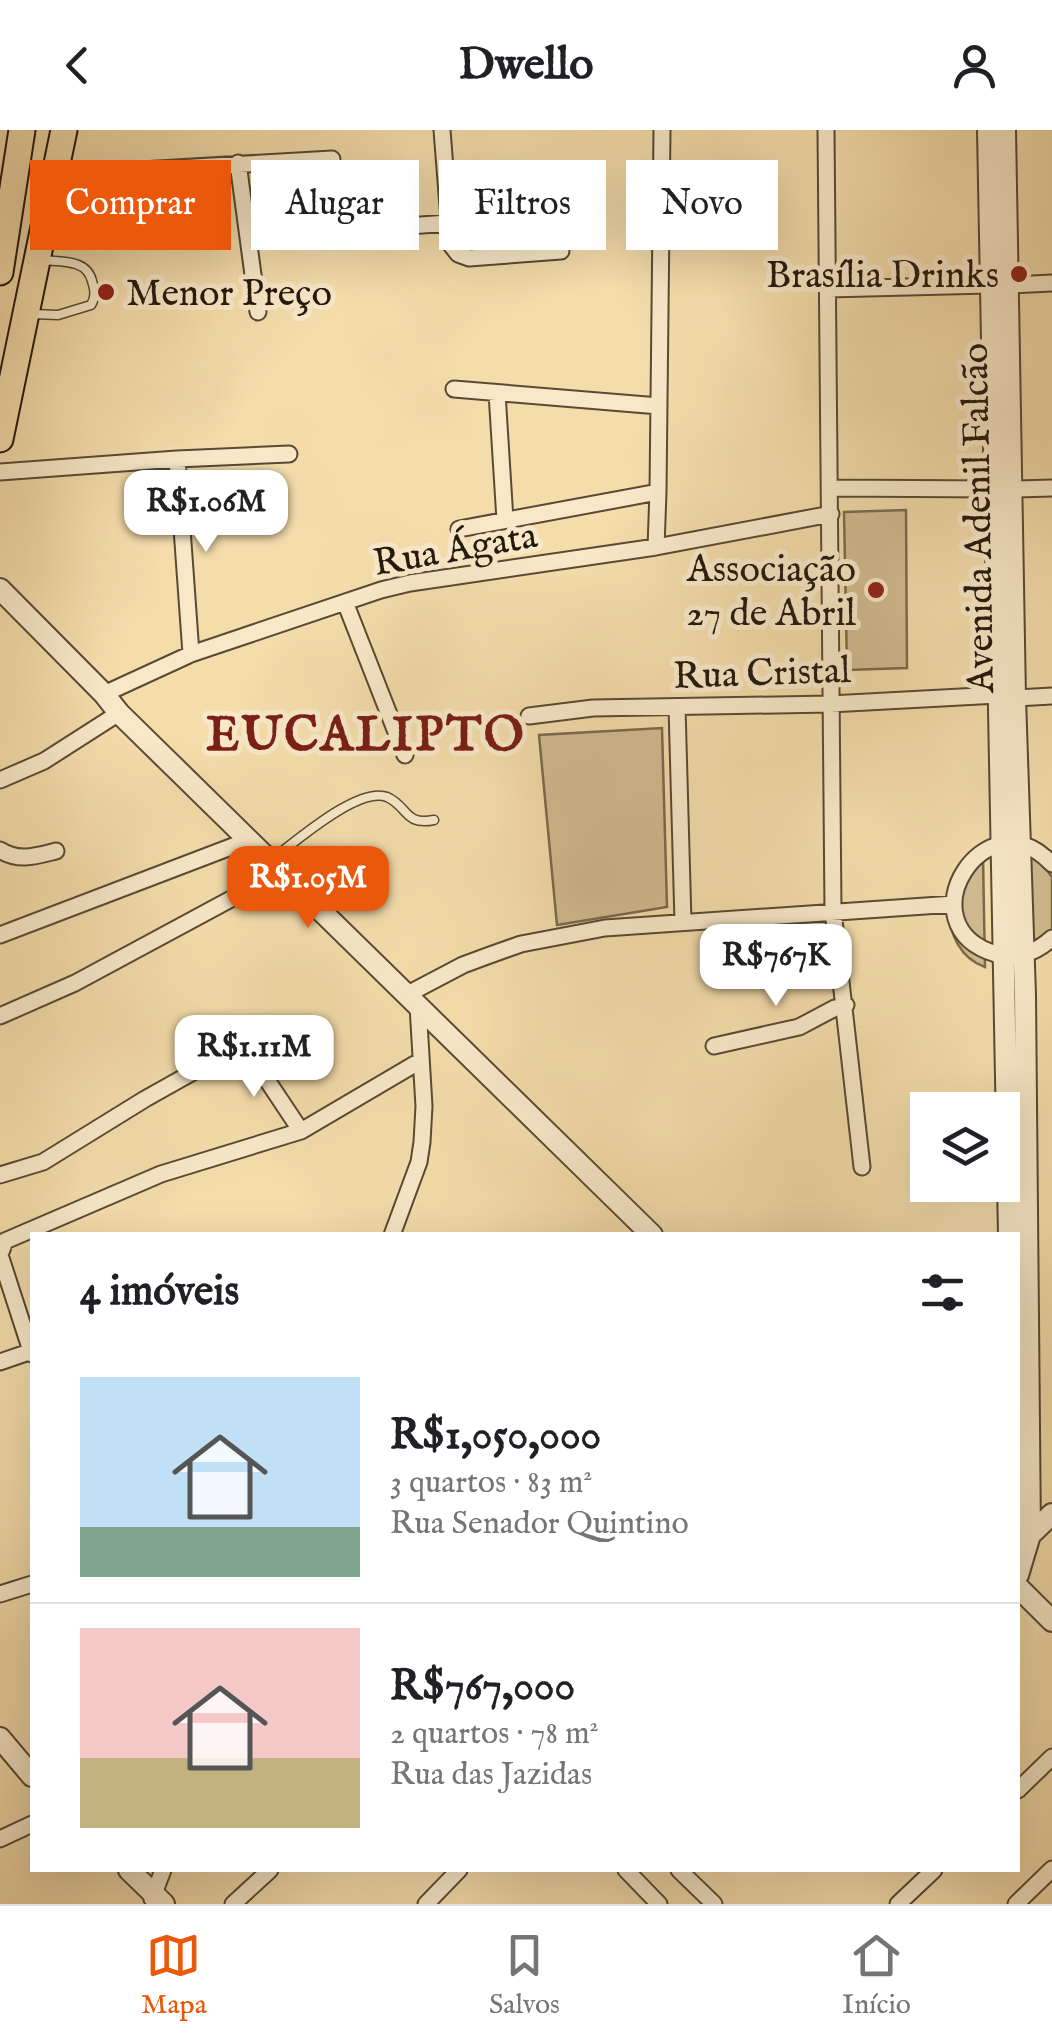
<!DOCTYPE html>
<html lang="pt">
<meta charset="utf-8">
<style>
:root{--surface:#fff;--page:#f6f6f6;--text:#202124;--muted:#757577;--line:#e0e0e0;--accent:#ea580c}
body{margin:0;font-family:"IM FELL English",serif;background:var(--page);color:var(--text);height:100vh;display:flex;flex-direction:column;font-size:38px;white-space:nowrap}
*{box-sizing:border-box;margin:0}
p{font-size:32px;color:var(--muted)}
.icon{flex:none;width:55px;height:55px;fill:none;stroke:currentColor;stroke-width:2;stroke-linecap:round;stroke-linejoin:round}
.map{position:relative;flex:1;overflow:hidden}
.side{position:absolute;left:30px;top:1102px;width:990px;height:640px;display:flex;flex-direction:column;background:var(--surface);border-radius:0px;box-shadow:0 10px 40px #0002}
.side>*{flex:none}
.hud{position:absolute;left:30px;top:30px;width:992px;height:90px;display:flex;gap:20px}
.tools{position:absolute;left:910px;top:962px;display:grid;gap:20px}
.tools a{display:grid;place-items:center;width:110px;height:110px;border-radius:0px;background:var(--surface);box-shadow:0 10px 40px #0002;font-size:50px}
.price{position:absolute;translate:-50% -85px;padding:0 22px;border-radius:20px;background:#fff;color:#222;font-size:32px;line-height:65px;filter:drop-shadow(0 2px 5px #0008)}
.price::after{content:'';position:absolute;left:50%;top:60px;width:30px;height:22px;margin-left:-15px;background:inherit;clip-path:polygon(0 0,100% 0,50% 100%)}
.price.active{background:var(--accent);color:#fff}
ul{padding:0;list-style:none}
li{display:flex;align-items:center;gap:30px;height:250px;padding:0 50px}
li+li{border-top:2px solid var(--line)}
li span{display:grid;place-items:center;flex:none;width:280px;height:200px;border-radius:0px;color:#555}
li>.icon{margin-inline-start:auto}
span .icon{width:120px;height:120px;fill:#fffc;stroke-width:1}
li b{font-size:42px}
h2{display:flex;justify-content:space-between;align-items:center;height:120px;padding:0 50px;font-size:42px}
.chip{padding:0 35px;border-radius:0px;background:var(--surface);box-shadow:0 10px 40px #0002;font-size:35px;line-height:90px}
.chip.active{background:var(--accent);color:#fff}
header{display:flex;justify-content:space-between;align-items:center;height:130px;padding:0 50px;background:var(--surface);font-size:45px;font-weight:800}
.dock{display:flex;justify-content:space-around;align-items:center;height:140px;border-top:2px solid var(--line);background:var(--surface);font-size:28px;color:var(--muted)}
.dock a{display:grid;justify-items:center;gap:5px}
.dock .active{color:var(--accent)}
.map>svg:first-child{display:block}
.green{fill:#d1bb90;stroke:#7a6a4e;stroke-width:2.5}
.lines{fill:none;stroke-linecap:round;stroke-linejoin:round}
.service-casing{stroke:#584a34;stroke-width:11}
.minor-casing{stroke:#584a34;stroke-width:19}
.tertiary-casing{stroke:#584a34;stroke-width:24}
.primary-casing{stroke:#24190d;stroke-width:29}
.service{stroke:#f8e8c8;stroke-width:8}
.minor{stroke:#f8e8c8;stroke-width:15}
.tertiary{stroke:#f8e8c8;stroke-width:20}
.primary{stroke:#f4dcab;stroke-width:25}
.poi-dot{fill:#8f2418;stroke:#f8e8c8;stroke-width:4}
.labels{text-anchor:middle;stroke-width:10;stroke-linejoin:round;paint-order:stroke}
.poi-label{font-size:38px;fill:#24190d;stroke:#f8e8c8;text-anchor:end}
.street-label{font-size:38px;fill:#24190d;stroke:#f8e8c8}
.district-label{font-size:48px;font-weight:bold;letter-spacing:2.5px;fill:#7a1f14;stroke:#f8e8c8}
</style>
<header><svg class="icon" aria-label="back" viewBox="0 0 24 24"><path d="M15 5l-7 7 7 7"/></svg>Dwello<svg class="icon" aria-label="person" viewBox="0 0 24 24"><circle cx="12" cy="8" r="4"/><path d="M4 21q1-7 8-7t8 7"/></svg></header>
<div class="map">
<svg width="1052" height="1774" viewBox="0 0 1052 1774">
<rect width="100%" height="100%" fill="#f4dcab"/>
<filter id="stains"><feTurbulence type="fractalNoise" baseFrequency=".002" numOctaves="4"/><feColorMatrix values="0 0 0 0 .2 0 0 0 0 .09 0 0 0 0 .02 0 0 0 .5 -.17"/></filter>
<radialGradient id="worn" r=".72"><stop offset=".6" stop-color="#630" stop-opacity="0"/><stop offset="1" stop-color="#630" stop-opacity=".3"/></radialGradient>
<!-- green -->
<path class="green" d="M906,380L907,538L847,540L844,382Z
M662,598L667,777L557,795L539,605Z
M1026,722L1043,735L1052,747V801L1044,818L1029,835Z
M983,727L985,837C959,828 951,804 946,778Z"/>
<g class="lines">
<!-- service casing -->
<g class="service-casing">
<path id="service" d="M32,184L58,185L91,175C96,166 95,161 92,151C87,129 61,132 42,130
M271,730C294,713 358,656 387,667C408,676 404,696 434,690"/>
</g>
<!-- minor casing -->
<g class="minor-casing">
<path id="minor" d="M442,0L451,115L458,124L469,128L561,121
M826,0L833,781L862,1037
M238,33L258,182
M55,45L332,29
M249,108L555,85
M1008,155L1052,153
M828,159L989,155
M454,259L659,276
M497,263L505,390
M177,329L191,524
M0,342L177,329L289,324
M831,358L995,359
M1012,359L1052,358
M459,399L658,362
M656,417L658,362L662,0
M345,472L405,625
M104,564L191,524L381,460L410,453L656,417L831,384
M1015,568L1052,566
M677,577L683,792
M529,586L593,578L830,574L998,565
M0,650L44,631L119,583
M0,720C18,732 36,726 56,721
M1052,734C986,663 902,796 996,824C1017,830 1037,822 1052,808
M0,805L249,710
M406,865L463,835L490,825L521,814L605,798L954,774
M0,886L75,853L283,741
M714,916L799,897L835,878L846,875
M0,1045L43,1032L145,969L243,914L301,1001
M392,1105L419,1032L422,1012L424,976L418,876
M32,1224L0,1125L5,1111L161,1044L301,1001L420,931
M0,1232L32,1221
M0,1464L32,1454
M1018,1660L1052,1627
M0,1709L32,1694
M626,1740L659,1774
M679,1740L714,1774
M152,1769L163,1740
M233,1774L270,1740
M426,1774L459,1740
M898,1774L934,1740
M1016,1774L1052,1739"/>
</g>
<!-- tertiary casing -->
<g class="tertiary-casing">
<path id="tertiary" d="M988,0L1009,1105
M1005,0L1015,568L1025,865L1030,1405L1018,1445
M0,459L104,564L119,583L652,1105
M1023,1408L1030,1405L1052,1384
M1018,1457L1052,1491
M0,1608L32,1646
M129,1740L164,1774"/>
</g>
<!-- primary casing -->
<g class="primary-casing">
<path id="primary" d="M0,142L22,0
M0,309L64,0"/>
</g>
<!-- service -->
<use href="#service" class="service"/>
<!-- minor -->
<use href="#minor" class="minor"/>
<!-- tertiary -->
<use href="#tertiary" class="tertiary"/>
<!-- primary -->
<use href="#primary" class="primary"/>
</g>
<!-- markers -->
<g class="poi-dot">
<circle cx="1019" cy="144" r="10"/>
<circle cx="106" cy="162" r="10"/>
<circle cx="876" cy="460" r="10"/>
</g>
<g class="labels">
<!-- poi labels -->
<g class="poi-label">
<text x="999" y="157">Brasília Drinks</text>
<text x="126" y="175" text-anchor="start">Menor Preço</text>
<text x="856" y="451">Associação<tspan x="856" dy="44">27 de Abril</tspan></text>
</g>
<!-- street labels -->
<g class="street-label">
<text transform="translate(977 388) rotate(-91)" y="13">Avenida Adenil Falcão</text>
<text transform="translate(455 418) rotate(-10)" y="13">Rua Ágata</text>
<text transform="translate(762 542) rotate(-2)" y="13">Rua Cristal</text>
</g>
<!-- district labels -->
<g class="district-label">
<text x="366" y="620">EUCALIPTO</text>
</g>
</g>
<rect width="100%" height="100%" filter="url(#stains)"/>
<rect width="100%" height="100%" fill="url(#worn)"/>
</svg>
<div class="tools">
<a><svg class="icon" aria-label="layers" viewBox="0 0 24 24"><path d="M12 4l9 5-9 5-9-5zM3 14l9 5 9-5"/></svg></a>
</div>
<b class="price" style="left:206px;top:425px">R$1.06M</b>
<b class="price active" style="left:308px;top:801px">R$1.05M</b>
<b class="price" style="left:776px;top:879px">R$767K</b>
<b class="price" style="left:254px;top:970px">R$1.11M</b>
<div class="hud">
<a class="chip active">Comprar</a>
<a class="chip">Alugar</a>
<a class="chip">Filtros</a>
<a class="chip">Novo</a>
</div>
<section class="side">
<h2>4 imóveis<svg class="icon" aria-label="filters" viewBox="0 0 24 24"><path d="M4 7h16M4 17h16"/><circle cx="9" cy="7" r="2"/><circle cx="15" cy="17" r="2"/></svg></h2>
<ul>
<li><span style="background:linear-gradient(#bfe0f5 75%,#7fa58c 0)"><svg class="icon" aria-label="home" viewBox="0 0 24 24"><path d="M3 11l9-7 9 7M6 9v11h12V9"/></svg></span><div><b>R$1,050,000</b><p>3 quartos · 83 m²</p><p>Rua Senador Quintino</p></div></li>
<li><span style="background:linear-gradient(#f6c9c9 65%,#c2b280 0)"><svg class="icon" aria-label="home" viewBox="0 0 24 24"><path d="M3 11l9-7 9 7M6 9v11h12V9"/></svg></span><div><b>R$767,000</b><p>2 quartos · 78 m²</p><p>Rua das Jazidas</p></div></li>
</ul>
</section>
</div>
<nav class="dock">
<a class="active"><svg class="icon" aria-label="map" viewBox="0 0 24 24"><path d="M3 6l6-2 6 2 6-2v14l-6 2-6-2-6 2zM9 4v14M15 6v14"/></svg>Mapa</a>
<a><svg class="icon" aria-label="saved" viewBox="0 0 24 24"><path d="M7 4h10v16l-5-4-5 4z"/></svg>Salvos</a>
<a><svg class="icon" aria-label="home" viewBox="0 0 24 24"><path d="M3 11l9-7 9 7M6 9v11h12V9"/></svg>Início</a>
</nav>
